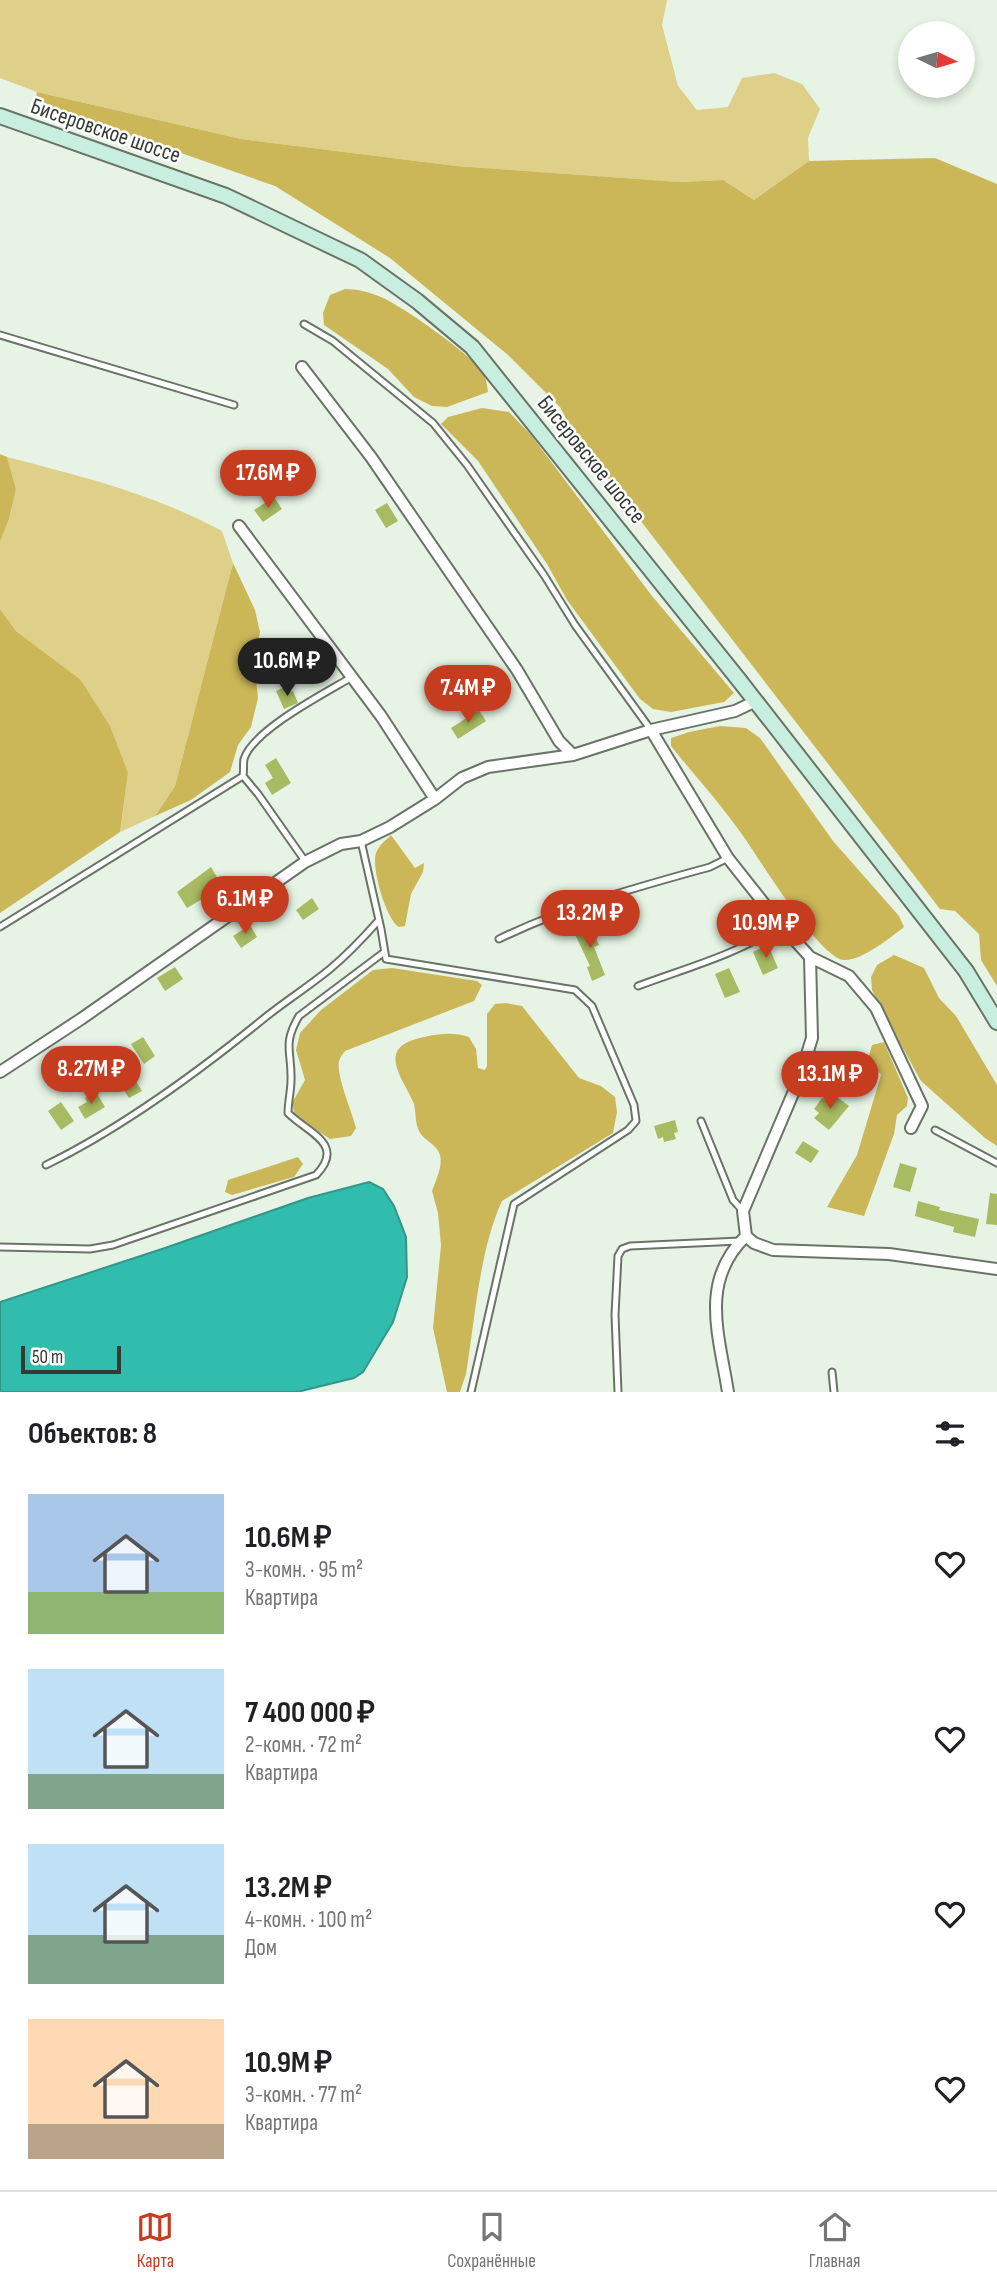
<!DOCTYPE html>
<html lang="ru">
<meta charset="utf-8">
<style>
:root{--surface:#fff;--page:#f2f2f2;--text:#202124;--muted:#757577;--line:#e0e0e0;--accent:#c63c1f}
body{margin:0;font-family:"Sofia Sans Condensed",sans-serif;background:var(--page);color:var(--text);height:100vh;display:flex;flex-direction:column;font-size:26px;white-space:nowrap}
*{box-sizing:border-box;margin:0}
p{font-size:23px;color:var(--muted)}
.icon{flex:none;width:38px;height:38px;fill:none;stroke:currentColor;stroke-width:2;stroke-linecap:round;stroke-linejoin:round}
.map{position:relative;height:1392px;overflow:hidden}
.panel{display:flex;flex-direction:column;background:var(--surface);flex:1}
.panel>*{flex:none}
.needle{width:46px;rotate:95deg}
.buttons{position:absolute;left:898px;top:21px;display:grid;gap:14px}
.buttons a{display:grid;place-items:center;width:77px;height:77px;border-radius:50%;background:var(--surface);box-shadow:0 4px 10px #0003;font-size:35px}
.scale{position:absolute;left:21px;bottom:18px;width:100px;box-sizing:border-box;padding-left:7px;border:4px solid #353a34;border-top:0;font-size:19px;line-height:24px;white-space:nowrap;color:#353a34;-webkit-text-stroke:5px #fff;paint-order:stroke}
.price{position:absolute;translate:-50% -60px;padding:0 16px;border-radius:24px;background:var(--accent);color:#fff;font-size:23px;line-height:46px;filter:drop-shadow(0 2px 4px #0008)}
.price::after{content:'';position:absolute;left:50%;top:42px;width:21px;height:16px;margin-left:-10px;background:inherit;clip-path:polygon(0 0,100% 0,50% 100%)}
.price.current{background:#222;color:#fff}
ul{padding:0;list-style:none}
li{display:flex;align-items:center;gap:21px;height:175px;padding:0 28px}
li span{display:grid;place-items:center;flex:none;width:196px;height:140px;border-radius:0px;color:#555}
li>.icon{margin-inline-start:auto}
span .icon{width:84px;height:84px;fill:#fffc;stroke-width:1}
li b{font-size:30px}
h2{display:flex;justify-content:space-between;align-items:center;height:84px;padding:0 28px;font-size:30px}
.tab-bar{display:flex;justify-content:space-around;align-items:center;height:98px;border-top:2px solid var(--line);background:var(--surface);font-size:19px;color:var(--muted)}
.tab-bar a{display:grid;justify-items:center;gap:4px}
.tab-bar .current{color:var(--accent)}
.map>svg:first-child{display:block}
.green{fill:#decf89}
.forest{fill:#cbb758}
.water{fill:#31bdad;stroke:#329689;stroke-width:2}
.building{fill:#a8bb62}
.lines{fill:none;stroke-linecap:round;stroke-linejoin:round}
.lane-casing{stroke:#697467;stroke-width:9}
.street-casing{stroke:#697467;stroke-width:14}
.secondary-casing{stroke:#697467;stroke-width:18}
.path{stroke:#939c91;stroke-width:2.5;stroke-dasharray:3.5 5;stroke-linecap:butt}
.lane{stroke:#fff;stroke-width:5}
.street{stroke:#fff;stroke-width:10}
.secondary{stroke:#c7eede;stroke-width:14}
.labels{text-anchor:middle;stroke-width:5;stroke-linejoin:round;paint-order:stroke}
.street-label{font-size:23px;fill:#353a34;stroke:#fff}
</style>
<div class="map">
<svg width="997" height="1392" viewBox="0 0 997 1392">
<rect width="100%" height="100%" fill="#e7f4e5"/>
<!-- green -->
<path class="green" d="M0,0H667L662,25L678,86L697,110L728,107L742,78L774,73L802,84L820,109L808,138L809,161L754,200L723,180L680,182L456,166L241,139L37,92L0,78Z
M7,457C84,477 151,493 222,531L233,563L175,786L155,816L120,832L128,773L80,679L16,631L0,609V542L9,519L16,489Z"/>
<!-- forest -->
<path class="forest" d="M37,92L241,139L456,166L680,182L723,180L754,200L809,161L935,158L997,184V986L981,960L979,934L955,911L940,909L576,437L560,407L508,355L390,258L275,186L35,102Z
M345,289C358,289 369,292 381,297C402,306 469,353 482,371C486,378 487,384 488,392L447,407L432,406L414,397L388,369L324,325L323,313L330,295Z
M482,408L509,412L531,435L652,596L734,693L724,702L671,712L653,709L640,699L567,600L547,564L478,461L441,424L448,417Z
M0,454L7,457L16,489L9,519L0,542Z
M233,563L255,610L260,632L254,660L258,698L251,727L238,745L230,772L191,800L155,816L175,786Z
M0,609L16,631L80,679L110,726L128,773L120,832L0,913Z
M720,726L746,728L760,738L833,841L899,916L904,927C890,938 861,961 844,960C819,958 758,856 741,833C720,803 694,775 671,746V738L689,732Z
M391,835L415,868L424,863L423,872L411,894L405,926L399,927C386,920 371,867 376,853C379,845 385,841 391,835Z
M894,955L924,968L939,998L956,1016L997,1085V1146L985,1138L921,1081L883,1012L872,990L871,977L877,965Z
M392,968L477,981L482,985L474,1001L345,1051C343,1054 340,1057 339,1061C336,1076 352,1111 356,1128L351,1136L330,1139L295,1116L292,1103L305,1080L296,1050L300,1033L321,1010L373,970Z
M506,1003L522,1006L579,1078L601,1086L615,1097L617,1112L613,1133L502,1201C479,1251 475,1320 466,1374L460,1392H447L433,1328L441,1245L438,1213L432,1191C436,1180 443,1166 440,1155C437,1144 423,1140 419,1131C415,1123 416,1113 414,1104C405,1081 376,1050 416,1039C433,1034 453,1031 469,1037L476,1049L478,1068L485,1070L487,1066V1014L495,1004Z
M884,1042L908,1098L907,1106L897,1115L894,1134L864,1216L827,1207L857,1155L881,1075L868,1059L872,1045Z
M298,1157L303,1164L294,1177L232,1195L225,1192L228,1180Z"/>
<!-- water -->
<path class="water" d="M369,1182L383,1189L394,1206L406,1237L407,1277L393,1322L363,1372L354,1378L297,1392H0V1302L165,1248L308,1198Z"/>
<!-- building -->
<path class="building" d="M274,497L282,509L263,522L254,510Z
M387,503L398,521L386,528L375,510Z
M287,686L290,692L293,691L298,703L284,709L276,691Z
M479,710L486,721L458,739L451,728Z
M276,758L291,783L272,795L265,783L273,778L265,765Z
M211,867L223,887L187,908L177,892Z
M312,898L319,909L303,920L296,910Z
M589,923L599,945L594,947L605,975L592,981L587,967L590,966L573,930Z
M250,925L257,937L241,948L233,936Z
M768,945L778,968L763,975L753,952Z
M175,967L183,979L165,991L157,978Z
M729,968L740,992L725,998L715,974Z
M143,1037L155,1056L144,1064L131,1044Z
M132,1075L142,1091L129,1098L119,1083Z
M96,1092L105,1107L85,1119L78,1107L87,1102L85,1098Z
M833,1094L849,1106L829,1130L814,1118L819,1113L814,1109L822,1098L827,1102Z
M61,1102L74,1121L61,1130L48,1111Z
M675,1120L678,1132L674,1133L676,1139L664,1142L663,1137L658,1139L654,1126Z
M803,1141L819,1151L811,1163L795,1153Z
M900,1163L917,1168L910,1192L893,1187Z
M990,1193L997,1194V1225L986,1224Z
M918,1201L940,1207L939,1210L979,1219L975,1237L953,1232L954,1227L915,1216Z"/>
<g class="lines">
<!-- lane casing -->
<g class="lane-casing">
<path id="lane" d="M304,324L333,341L433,423L467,465L544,575L575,625L651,730
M0,335L234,405
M361,841L381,929L386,959L575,990L592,1006L634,1105L636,1121L628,1130L514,1204L471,1392
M305,861L258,794L243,776C244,771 243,764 244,759C253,730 325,693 352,677
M0,927L243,776
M499,939C567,906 638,887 710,867L728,858
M638,986C686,968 739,954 781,925
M701,1121L733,1200L743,1211
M935,1130L997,1163
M46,1165C120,1129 198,1072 262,1020C284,1002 308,987 330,969C348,954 364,937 379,920
M0,1247L90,1249L113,1245L316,1175C346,1144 308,1133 288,1113C288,1102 291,1091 291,1080C292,1051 282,1045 299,1016L383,953
M832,1372L834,1392
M618,1392L615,1315L618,1256L622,1249L630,1246L740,1241"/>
</g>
<!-- street casing -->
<g class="street-casing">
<path id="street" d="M302,367L371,457L517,670L559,741L573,755
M239,526L381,716L435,799
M651,730L728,858L781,925L810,957L812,1038L800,1077L743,1211L746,1236L754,1243L773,1250L889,1254L997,1269
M810,957L849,976L876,1008L922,1106L911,1128
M0,1072L81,1019L305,862L341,844L361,841L390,827L435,799L462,778L488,767L573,755L651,730L735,711L756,701
M728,1392C719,1335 699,1281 746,1236"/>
</g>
<!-- secondary casing -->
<g class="secondary-casing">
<path id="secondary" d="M0,116L226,196L360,260L417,301L472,347L739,680L966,971L997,1022"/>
</g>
<!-- path -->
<path class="path" d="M43,115L69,124"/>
<!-- lane -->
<use href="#lane" class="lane"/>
<!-- street -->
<use href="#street" class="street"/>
<!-- secondary -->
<use href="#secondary" class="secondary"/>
</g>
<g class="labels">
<!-- street labels -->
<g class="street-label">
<text transform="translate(106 130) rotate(19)" y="8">Бисеровское шоссе</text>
<text transform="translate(592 459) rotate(51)" y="8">Бисеровское шоссе</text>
</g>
</g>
</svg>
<div class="buttons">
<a><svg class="needle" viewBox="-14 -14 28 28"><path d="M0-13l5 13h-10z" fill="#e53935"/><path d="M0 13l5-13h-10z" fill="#757577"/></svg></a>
</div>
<div class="scale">50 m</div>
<b class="price" style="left:268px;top:510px">17.6M ₽</b>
<b class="price current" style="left:287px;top:698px">10.6M ₽</b>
<b class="price" style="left:468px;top:725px">7.4M ₽</b>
<b class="price" style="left:245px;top:936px">6.1M ₽</b>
<b class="price" style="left:590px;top:950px">13.2M ₽</b>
<b class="price" style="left:766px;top:960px">10.9M ₽</b>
<b class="price" style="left:91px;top:1106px">8.27M ₽</b>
<b class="price" style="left:830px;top:1111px">13.1M ₽</b>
</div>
<section class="panel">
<h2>Объектов: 8<svg class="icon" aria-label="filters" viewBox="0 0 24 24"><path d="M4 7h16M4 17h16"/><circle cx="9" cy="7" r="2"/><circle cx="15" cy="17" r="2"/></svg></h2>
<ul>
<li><span style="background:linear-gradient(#a9c7e8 70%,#8fb573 0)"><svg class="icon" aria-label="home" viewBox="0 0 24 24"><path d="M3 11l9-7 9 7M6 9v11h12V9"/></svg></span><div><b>10.6M ₽</b><p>3-комн. · 95 m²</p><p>Квартира</p></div><svg class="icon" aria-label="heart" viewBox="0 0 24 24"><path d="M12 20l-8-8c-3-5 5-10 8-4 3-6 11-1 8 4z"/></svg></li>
<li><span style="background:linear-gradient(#bfe0f5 75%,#7fa58c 0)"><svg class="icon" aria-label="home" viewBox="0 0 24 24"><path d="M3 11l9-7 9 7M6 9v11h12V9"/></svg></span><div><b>7 400 000 ₽</b><p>2-комн. · 72 m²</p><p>Квартира</p></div><svg class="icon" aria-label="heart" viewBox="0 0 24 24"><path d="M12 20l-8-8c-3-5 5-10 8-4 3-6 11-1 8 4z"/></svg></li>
<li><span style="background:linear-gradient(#bfe0f5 65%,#7fa58c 0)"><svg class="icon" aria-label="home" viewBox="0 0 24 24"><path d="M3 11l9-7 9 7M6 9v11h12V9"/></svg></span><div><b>13.2M ₽</b><p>4-комн. · 100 m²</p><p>Дом</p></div><svg class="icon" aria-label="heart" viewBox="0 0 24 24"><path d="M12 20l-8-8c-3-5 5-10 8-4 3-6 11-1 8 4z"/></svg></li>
<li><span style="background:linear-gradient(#ffd9b3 75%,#b9a48a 0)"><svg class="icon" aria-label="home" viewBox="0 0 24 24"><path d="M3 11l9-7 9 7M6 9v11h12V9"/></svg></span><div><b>10.9M ₽</b><p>3-комн. · 77 m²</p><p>Квартира</p></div><svg class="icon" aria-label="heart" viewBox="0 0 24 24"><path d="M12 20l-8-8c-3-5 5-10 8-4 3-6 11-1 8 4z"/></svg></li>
</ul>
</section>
<nav class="tab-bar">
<a class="current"><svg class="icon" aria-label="map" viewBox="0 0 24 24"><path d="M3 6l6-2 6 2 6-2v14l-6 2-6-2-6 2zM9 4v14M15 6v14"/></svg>Карта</a>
<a><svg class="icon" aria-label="saved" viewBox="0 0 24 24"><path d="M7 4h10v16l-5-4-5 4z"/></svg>Сохранённые</a>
<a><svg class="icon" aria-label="home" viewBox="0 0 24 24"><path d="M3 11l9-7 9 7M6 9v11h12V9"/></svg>Главная</a>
</nav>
